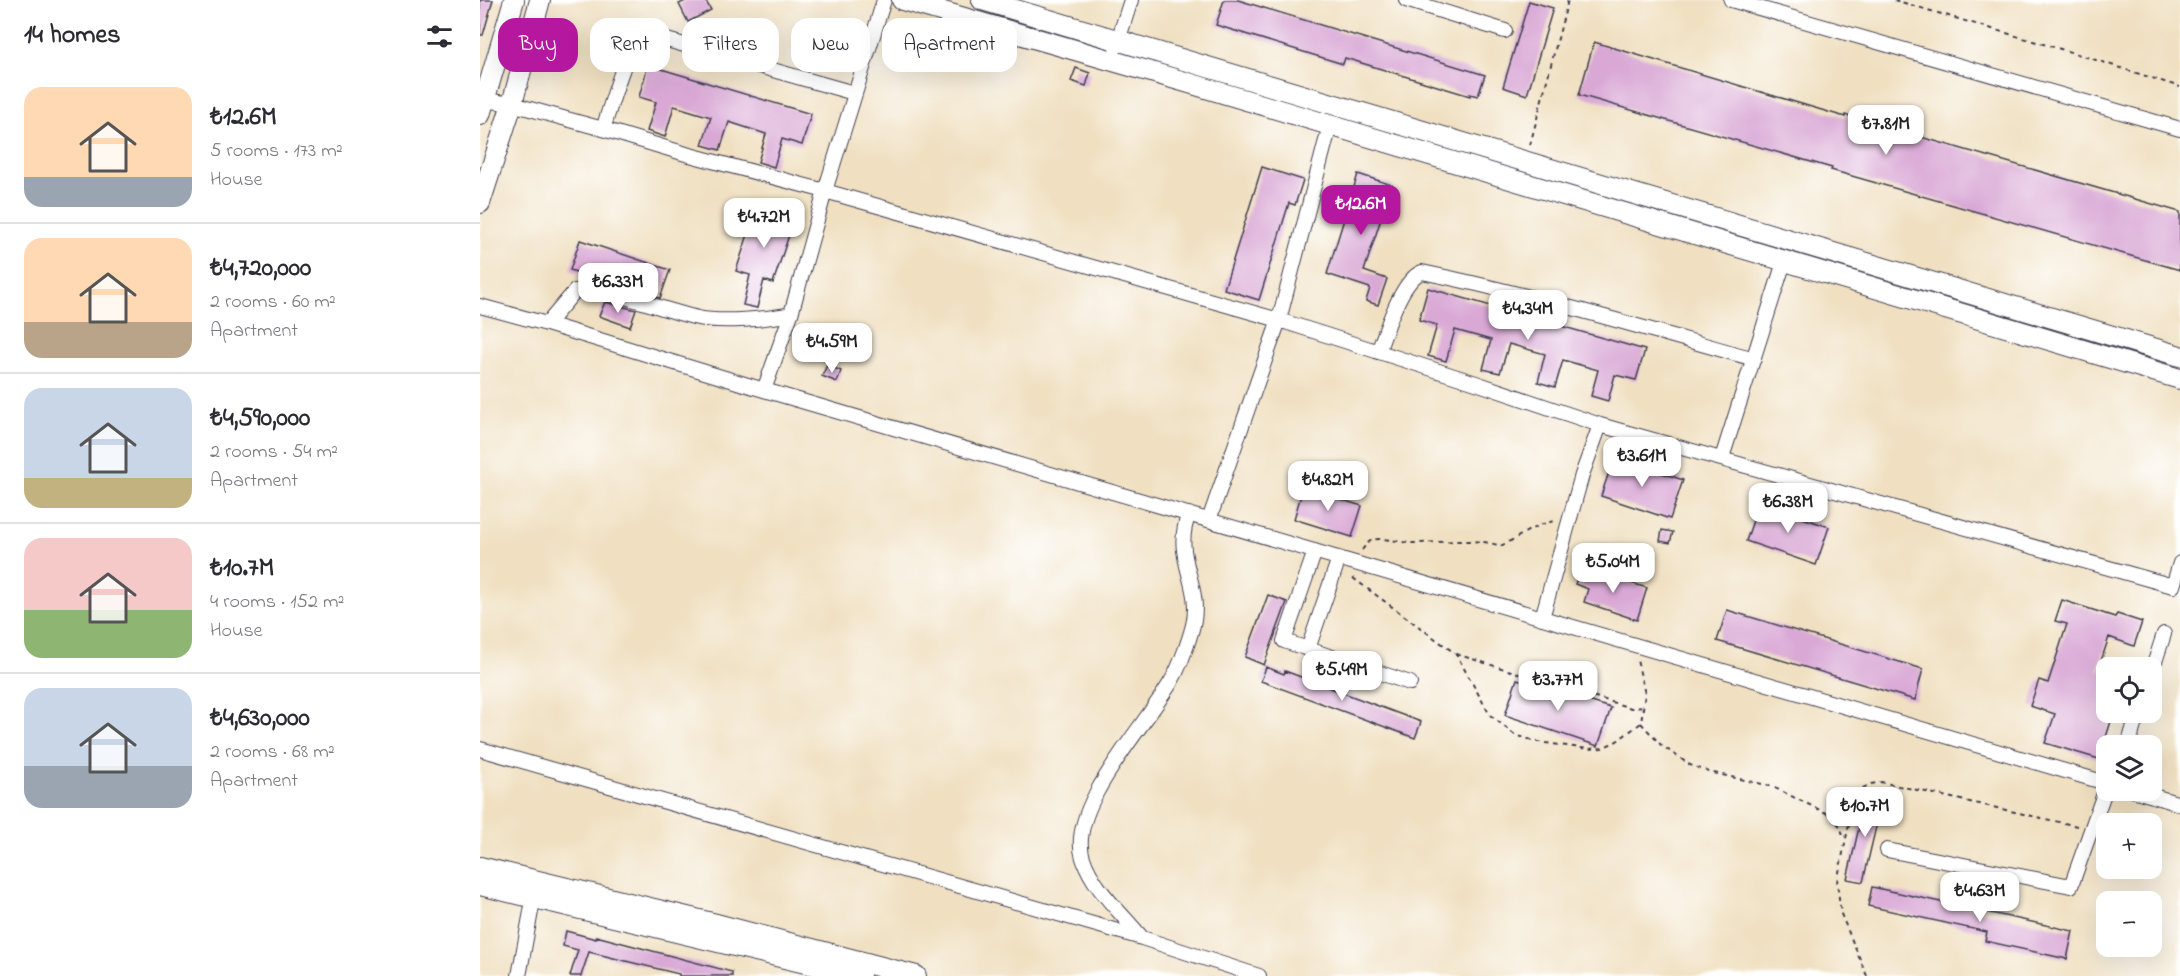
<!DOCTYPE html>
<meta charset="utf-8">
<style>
:root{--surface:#fff;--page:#f7f7f7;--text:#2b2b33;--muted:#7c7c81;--line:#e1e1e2;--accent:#b5179e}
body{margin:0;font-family:"Indie Flower",sans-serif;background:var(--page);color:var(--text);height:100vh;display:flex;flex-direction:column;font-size:22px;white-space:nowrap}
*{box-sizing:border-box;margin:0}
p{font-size:20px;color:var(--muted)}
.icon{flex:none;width:33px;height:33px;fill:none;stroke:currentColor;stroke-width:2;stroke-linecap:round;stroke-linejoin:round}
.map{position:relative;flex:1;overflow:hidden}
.panel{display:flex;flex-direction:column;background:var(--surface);width:480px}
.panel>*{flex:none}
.banner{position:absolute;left:18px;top:18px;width:570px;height:54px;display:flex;gap:12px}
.controls{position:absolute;left:1616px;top:657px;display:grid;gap:12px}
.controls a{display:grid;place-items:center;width:66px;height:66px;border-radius:12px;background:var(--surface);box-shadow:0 6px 24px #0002;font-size:30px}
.price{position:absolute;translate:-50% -51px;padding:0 14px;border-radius:12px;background:#fff;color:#222;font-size:20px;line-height:39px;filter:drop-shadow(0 2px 3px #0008)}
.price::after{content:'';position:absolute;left:50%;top:36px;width:18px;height:14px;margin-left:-9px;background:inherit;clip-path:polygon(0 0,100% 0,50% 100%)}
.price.active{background:var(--accent);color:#fff}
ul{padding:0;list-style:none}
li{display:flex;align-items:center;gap:18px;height:150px;padding:0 24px}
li+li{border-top:2px solid var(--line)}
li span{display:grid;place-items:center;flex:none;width:168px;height:120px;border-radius:18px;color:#555}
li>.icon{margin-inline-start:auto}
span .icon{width:72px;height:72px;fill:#fffc;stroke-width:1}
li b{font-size:26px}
h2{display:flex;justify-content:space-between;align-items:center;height:72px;padding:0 24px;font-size:26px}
.tag{padding:0 21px;border-radius:18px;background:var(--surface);box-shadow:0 6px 24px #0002;font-size:21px;line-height:54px}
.tag.active{background:var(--accent);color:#fff}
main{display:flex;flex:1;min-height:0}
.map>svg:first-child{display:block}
.building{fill:#d9a8d5}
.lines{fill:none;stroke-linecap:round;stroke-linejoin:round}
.street-casing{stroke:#413e4f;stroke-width:16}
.secondary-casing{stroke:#413e4f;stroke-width:22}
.path{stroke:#413e4f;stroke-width:2;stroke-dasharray:4.5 4.5;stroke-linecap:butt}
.street{stroke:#fff;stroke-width:14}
.secondary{stroke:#fff;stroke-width:20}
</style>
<main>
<section class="panel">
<h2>14 homes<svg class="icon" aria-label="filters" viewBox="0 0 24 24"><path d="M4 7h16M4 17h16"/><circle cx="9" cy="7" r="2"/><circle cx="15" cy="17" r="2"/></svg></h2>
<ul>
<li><span style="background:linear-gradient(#ffd9b3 75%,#9aa5b1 0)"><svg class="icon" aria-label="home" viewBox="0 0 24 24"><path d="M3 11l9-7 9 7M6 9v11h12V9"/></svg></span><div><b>₺12.6M</b><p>5 rooms · 173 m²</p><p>House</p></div></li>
<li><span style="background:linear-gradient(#ffd9b3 70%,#b9a48a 0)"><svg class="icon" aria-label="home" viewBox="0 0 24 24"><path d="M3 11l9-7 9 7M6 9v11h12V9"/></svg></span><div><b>₺4,720,000</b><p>2 rooms · 60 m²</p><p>Apartment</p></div></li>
<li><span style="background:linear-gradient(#c9d6e8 75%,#c2b280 0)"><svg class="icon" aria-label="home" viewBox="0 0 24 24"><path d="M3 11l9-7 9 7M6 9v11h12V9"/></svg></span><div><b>₺4,590,000</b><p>2 rooms · 54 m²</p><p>Apartment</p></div></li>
<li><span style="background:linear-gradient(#f6c9c9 60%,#8fb573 0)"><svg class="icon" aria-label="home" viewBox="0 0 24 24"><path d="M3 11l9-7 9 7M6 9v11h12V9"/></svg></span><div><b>₺10.7M</b><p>4 rooms · 152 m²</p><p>House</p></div></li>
<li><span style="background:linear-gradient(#c9d6e8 65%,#9aa5b1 0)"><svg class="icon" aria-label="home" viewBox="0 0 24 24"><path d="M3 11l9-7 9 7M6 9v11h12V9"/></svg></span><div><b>₺4,630,000</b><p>2 rooms · 68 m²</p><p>Apartment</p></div></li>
</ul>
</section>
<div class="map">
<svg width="1700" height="976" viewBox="0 0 1700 976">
<rect width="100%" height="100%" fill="#fff"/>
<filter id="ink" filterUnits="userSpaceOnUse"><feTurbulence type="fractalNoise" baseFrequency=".0167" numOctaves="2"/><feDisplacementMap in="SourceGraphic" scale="12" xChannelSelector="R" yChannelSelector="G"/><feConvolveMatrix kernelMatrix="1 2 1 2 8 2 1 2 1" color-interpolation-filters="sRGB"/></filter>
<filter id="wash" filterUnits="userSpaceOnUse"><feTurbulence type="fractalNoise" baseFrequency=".008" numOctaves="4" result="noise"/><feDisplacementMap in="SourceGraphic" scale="24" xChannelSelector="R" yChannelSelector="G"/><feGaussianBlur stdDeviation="1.35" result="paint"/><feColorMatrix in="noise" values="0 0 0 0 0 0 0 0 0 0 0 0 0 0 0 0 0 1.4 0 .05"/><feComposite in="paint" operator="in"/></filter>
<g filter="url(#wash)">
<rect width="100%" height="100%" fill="#f0e0c1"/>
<g id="blocks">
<!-- building -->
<path class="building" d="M0,0H13L3,35H0Z
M207,0H225L231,10L208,22L199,4Z
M744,0H758L1005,75L998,96L990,94V96L865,58L863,64L736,25Z
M1049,1L1073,8L1047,95L1023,87Z
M1114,42L1365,117V115L1700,212V270L1351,170L1352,168L1099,95Z
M168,65L331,114L322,145L302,139L294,167L278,162L286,134L249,122L240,150L222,145L231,117L194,106L185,137L167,131L176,102L159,97Z
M596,68L610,73L606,86L591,81Z
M782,167L823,180L815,205L809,203L779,300L744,289Z
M878,174L912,185L884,271L907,279L898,305L886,301L890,288L847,274Z
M279,201L316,214L293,283L284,280L277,308L263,305L270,275L256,271Z
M100,240L190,270L180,298L125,284L121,282V280L90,270Z
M948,288L1165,350L1156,380L1135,375L1128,401L1111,396L1118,370L1083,360L1075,387L1058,382L1065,354L1029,344L1020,373L1003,369L1011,340L975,330L966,361L948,356L957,325L939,320Z
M125,302L156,310L150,327L119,316Z
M347,365L361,371L357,382L342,376Z
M1134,457L1203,480L1190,519L1121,496Z
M823,488L882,506L872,537L814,519Z
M1279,503L1349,527L1336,565L1266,541Z
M1182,530L1193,532L1190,543L1180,541Z
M1101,570L1113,575L1114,571L1167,588L1157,620L1104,602L1108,589L1095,584Z
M788,595L807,602L784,665L765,657Z
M1582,600L1635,617L1637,614L1662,622L1654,646L1629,637L1618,670L1626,672V712H1634L1619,759L1565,743L1575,714L1550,706L1559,680L1568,683L1587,624L1575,621Z
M1247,610L1443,669L1435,700L1237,641Z
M786,667L804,674L805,671L941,722L935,738L781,681Z
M1037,679L1131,708L1118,746L1025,715Z
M1387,793L1403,797L1383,882L1367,879Z
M1392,887L1593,931L1587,959L1505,941L1507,932L1388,906Z
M86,931L116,939V936L252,972V976H199V974L109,952L101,976H90L98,950L83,946Z"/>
</g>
</g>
<g filter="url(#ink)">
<use href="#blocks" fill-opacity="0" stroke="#413e4f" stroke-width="1.5"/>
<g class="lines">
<!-- street casing -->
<g class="street-casing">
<path id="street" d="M926,0L1025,31
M1251,0L1700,129
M636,47L651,0
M5,100L32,104L123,129L206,154L345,191L799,320L996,383L1120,425L1693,586L1700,563
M123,129C129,112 149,39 162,33L374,93
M0,306L67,324L284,390L1626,783
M67,324L95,291C136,289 178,309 218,318C242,323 287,319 311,314
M898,352C906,331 921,280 942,272C1054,295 1164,328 1274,359
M284,390L311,314L345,191L404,0
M1242,458L1304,262
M729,520L799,320L850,125
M835,551L804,641L930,683
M1062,618L1102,475L1120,425
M828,649L859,558
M1671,674L1684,634
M1648,746L1658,712
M0,749L662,938L779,976
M1653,790L1700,804
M1407,850L1591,886L1626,788
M662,938C642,913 613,889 603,858C586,808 668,723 692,680C700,666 709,641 713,625C723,585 691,556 709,514
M39,976L55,890"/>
</g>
<!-- secondary casing -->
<g class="secondary-casing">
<path id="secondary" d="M422,0L709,83L1700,379
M502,0L1700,356
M0,115L34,0
M0,203L32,104L60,0
M0,867L236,924L436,976
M0,885L380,976"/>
</g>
<!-- path -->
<path class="path" d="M1414,0L1594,53L1700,87
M1050,145L1088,0
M882,550C885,546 888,542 892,540C902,537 920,542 930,543C957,544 994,536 1020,546C1039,538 1054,524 1075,521
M873,578L976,654L1010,715L1035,735L1058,742L1108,749L1122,748L1137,741L1161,723L1165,694L1157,660
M976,654L1151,708L1163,707
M1161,723L1181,745L1210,765L1229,772L1291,786L1348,814L1360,826L1364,838
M1387,976L1361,914L1357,882L1374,800L1383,788L1391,784L1401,782L1597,826"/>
<!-- street -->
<use href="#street" class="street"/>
<!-- secondary -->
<use href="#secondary" class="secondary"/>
</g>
</g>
</svg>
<div class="controls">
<a><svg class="icon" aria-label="locate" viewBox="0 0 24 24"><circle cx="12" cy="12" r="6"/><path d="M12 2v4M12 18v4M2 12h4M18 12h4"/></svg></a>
<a><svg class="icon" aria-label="layers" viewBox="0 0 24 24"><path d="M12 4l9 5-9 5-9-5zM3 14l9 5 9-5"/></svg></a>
<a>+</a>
<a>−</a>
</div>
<b class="price" style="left:1406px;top:156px">₺7.81M</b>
<b class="price active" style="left:881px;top:236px">₺12.6M</b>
<b class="price" style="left:284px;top:249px">₺4.72M</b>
<b class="price" style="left:138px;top:314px">₺6.33M</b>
<b class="price" style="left:1048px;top:341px">₺4.34M</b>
<b class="price" style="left:352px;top:374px">₺4.59M</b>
<b class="price" style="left:1162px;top:488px">₺3.61M</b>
<b class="price" style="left:848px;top:512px">₺4.82M</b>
<b class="price" style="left:1308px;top:534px">₺6.38M</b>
<b class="price" style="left:1133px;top:594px">₺5.04M</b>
<b class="price" style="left:862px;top:702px">₺5.49M</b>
<b class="price" style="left:1078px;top:712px">₺3.77M</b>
<b class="price" style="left:1385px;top:838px">₺10.7M</b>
<b class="price" style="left:1500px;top:923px">₺4.63M</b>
<div class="banner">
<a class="tag active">Buy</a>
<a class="tag">Rent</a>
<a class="tag">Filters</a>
<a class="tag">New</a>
<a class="tag">Apartment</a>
</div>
</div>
</main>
